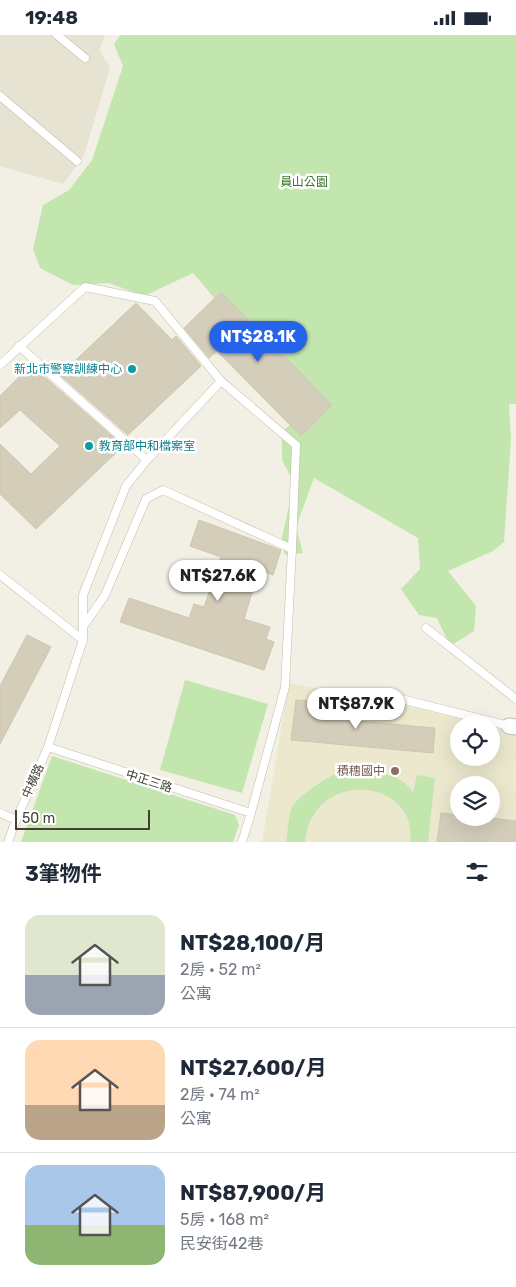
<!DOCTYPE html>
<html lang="zh-TW">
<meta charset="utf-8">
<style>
:root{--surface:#fff;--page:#f2f2f3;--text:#1f2937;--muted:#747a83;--line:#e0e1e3;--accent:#2563eb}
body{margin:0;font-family:Rubik,"Noto Sans TC",sans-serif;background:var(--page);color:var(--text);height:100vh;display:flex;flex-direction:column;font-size:19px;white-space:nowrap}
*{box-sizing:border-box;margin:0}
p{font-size:16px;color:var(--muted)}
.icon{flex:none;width:28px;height:28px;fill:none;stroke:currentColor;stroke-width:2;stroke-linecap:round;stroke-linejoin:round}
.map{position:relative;height:807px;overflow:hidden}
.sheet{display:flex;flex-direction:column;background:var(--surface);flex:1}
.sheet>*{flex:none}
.controls{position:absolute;left:450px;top:681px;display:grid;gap:10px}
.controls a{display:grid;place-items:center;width:50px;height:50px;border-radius:50%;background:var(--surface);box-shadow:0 5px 20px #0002;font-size:25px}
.scale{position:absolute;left:15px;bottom:12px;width:135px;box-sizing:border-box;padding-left:5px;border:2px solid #444034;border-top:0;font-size:14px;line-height:18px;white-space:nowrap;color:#444034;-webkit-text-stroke:4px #fff;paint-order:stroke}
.price{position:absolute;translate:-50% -42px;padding:0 11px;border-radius:18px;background:#fff;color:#222;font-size:16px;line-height:32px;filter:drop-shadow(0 1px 2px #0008)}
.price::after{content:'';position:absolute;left:50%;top:30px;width:15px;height:11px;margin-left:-8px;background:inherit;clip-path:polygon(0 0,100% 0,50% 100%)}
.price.current{background:var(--accent);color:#fff}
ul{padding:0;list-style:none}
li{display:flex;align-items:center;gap:15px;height:125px;padding:0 25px}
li+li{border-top:1px solid var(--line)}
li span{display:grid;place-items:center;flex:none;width:140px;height:100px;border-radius:15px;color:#555}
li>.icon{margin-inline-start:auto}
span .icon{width:60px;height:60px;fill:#fffc;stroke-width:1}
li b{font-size:21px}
h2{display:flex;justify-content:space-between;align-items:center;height:60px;padding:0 25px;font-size:21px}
.status{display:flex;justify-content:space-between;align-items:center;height:35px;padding:0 25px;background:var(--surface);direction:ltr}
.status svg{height:14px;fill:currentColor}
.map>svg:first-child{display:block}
.residential{fill:#e6e3d3}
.education{fill:#ebe8ce;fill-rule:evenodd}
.green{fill:#c3e6ae}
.building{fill:#d3cdba;stroke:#cec7ae}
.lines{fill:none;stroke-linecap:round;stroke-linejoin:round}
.service-casing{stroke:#c0bcaa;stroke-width:9}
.minor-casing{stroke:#c0bcaa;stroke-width:17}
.service{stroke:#fff;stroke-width:8}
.minor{stroke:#fff;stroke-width:15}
.culture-dot{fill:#0f9aa8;stroke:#fff;stroke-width:2}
.education-dot{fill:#8d6e63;stroke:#fff;stroke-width:2}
.labels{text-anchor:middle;stroke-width:5;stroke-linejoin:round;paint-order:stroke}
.park-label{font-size:12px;fill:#397429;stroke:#fff}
.culture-label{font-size:12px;fill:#0d838f;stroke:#fff;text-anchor:end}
.education-label{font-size:12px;fill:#785e54;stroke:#fff;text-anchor:end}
.street-label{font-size:12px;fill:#444034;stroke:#fff}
</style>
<div class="status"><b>19:48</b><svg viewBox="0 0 49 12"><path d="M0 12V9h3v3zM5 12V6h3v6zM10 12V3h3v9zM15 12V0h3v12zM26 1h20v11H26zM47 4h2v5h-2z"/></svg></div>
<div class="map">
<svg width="516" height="807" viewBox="0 0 516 807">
<rect width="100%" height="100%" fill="#f2f0e4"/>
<!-- residential -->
<path class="residential" d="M0,0H105L99,15L110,32L84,121L63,149L0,131Z"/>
<!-- education -->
<path class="education" d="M289,648L509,691L516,695V807H262ZM459,690H491V722H459ZM459,750H491V782H459Z"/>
<!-- green -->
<path class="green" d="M120,0H516V369H509L511,404L504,507L493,516L448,536L476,571L474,596L450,611L437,583L419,580L401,554L420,534L418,503L314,443L296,492L303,518L285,520L281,507L294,448L282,425V396L316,372L216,265L193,238L144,261L109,248L73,250L40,233L33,214L43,170L69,155L92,125L123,31L114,9Z
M185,645L268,669L242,758L160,735Z
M52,721L235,780L239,790L233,807H21Z
M343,735C362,735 389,736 405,748C408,751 411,755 413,758L417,740L435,743L428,807H410C419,743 312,732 305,807H286C288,797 288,785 291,775C295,761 330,741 343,735Z"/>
<!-- building -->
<path class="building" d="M221,257L332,370L301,401L217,316L209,323L184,293Z
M136,268L172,305L176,301L201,331L128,400L60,340Z
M31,330L120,408L117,411L120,414L36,494L0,459V409L31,439L60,411L20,375L0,393V361Z
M199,485L281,515L273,540L259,535L244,584L270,592L266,604L274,607L264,635L120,587L129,563L189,583L194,569L204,572L221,522L190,511Z
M27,600L51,612L0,709V651Z
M296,665L337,668L336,684L435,693L433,718L291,705Z
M441,778L459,780V782H482L516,786V807H437Z"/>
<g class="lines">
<!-- service casing -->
<g class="service-casing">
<path id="service" d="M57,0L85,23
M0,61L77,126
M19,311L147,425
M0,330L85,252L155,266L221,346L296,410L292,514L285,652L251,778L242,807
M0,540L83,605
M83,592L105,560L146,464L163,455L292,514
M426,593L516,664
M381,659L509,691
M48,712L251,778
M0,778L16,785
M8,807L16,785L48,712L83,605V560L126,451L147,425L221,346"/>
</g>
<!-- minor casing -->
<g class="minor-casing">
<path id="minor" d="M509,691L516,692"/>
</g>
<!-- service -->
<use href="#service" class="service"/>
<!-- minor -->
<use href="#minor" class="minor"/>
</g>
<!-- markers -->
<g class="culture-dot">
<circle cx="132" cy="334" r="5"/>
<circle cx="89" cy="411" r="5"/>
</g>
<circle class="education-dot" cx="395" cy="736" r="5"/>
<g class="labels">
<!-- park labels -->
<g class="park-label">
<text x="304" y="151">員山公園</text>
</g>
<!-- culture labels -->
<g class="culture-label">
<text x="122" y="338">新北市警察訓練中心</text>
<text x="99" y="415" text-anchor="start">教育部中和檔案室</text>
</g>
<!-- education labels -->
<g class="education-label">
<text x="385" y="740">積穗國中</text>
</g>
<!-- street labels -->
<g class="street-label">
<text transform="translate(33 746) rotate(-66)" y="4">中橫路</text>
<text transform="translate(149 746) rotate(18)" y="4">中正三路</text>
</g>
</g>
</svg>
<div class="controls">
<a><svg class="icon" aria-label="locate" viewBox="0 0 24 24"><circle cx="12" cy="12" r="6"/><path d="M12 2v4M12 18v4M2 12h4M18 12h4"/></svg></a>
<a><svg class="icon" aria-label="layers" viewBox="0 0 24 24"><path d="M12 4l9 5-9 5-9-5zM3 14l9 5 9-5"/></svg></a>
</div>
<div class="scale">50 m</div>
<b class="price current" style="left:258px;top:328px">NT$28.1K</b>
<b class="price" style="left:218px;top:567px">NT$27.6K</b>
<b class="price" style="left:356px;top:695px">NT$87.9K</b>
</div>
<section class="sheet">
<h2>3筆物件<svg class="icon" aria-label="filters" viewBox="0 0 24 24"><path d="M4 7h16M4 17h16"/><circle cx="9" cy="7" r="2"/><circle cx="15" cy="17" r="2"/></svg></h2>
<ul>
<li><span style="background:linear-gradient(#dfe7d0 60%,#9aa5b1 0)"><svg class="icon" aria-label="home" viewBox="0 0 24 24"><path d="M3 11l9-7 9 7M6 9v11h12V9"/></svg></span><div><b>NT$28,100/月</b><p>2房 · 52 m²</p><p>公寓</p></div></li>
<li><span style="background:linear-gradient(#ffd9b3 65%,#b9a48a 0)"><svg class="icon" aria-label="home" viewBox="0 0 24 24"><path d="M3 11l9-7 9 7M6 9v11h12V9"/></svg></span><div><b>NT$27,600/月</b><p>2房 · 74 m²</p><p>公寓</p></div></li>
<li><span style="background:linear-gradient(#a9c7e8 60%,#8fb573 0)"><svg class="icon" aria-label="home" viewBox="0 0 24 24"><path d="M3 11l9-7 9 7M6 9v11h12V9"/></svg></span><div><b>NT$87,900/月</b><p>5房 · 168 m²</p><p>民安街42巷</p></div></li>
</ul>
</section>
